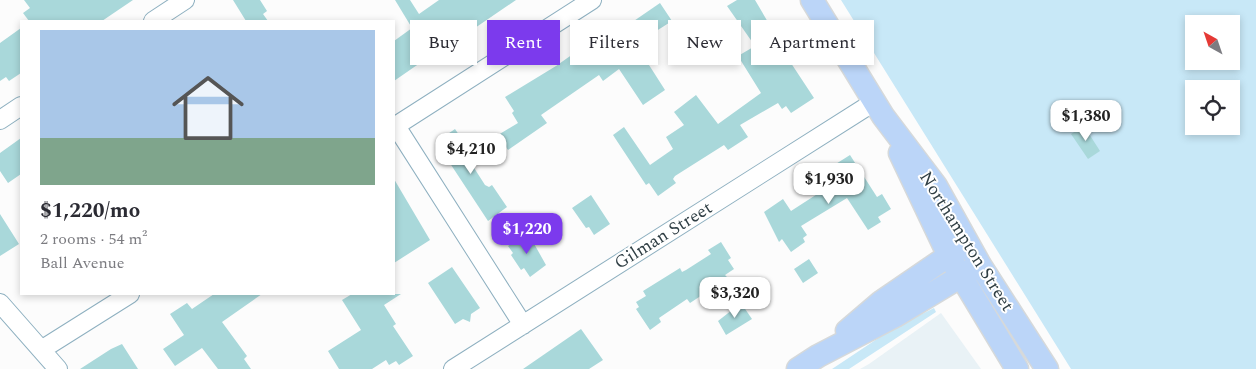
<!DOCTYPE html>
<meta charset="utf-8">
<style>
:root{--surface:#fff;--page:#f7f7f7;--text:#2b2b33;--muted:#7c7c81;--line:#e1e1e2;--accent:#7c3aed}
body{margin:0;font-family:Spectral,serif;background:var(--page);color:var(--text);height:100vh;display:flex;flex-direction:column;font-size:19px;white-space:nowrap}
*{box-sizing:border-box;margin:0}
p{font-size:16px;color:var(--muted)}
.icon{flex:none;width:28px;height:28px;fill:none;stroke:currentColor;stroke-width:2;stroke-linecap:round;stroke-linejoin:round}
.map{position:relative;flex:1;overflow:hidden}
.side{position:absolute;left:20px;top:20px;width:375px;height:275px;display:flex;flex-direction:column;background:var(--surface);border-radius:0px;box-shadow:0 2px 8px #0003}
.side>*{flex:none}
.top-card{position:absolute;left:410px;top:20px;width:475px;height:45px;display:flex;gap:10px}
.needle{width:32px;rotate:320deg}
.tools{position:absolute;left:1185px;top:15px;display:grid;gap:10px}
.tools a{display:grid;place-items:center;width:55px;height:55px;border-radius:0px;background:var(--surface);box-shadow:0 2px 8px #0003;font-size:25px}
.price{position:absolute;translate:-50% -42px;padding:0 11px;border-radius:10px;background:#fff;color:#222;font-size:16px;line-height:32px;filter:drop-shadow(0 1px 2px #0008)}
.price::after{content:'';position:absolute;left:50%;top:30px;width:15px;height:11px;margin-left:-8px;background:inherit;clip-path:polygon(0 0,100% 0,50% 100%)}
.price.on{background:var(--accent);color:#fff}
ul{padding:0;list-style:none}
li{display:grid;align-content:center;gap:10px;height:265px;padding:0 20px}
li+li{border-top:1px solid var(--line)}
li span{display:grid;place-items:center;height:155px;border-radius:0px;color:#555}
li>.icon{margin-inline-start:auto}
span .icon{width:90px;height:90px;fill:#fffc;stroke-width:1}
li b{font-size:21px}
.tag{padding:0 18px;border-radius:0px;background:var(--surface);box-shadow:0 2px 8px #0003;font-size:18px;line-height:45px}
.tag.on{background:var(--accent);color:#fff}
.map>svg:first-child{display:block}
.built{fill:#e9f2f6}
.green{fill:#c8e8f7;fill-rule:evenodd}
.building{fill:#a9d8da}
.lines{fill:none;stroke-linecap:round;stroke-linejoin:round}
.minor-casing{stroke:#8eb0c0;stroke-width:20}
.major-casing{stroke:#d6d9da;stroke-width:25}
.minor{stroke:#fff;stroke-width:18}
.major{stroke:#bbd5f8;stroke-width:22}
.labels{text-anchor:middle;stroke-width:4;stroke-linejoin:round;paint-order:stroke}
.street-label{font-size:18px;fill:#303f45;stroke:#fff}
</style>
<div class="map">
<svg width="1256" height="369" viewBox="0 0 1256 369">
<rect width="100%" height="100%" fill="#fcfcfc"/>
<!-- built -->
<path class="built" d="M941,313L981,369H860L869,364Z"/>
<!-- green -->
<path class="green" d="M841,0H1256V369H1071ZM1194,24H1231V61H1194ZM1194,89H1231V126H1194Z
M934,308L936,312L849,369H832L892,329Z"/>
<!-- building -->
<path class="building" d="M24,0H133L102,21H29L23,13L30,8Z
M233,0H260L267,11L263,14L268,21H246Z
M395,0H410L419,14L439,0H516L434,56L433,54L394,81V41L412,28Z
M737,0H755L775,34L779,31L793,54L787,57L814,98L791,113L786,106L782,109L778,103L740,125L748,137L728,150L724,145L675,176L673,179L676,183L658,196L649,183L646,185L613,135L624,127L650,165L673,149L666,137L684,125L674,112L696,95L718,124L761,93L738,56L755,46L727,6Z
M660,3L672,21L639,42L646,52L642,54L665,90L643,105L619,69L603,81L599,75L541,115L547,123L508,150L498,135L518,123L512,113L514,111L505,97L556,66L590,42L591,44L626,22L628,25Z
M21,28V73L9,81L6,77L0,81V43Z
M1084,126L1100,151L1088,159L1071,134Z
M455,129L474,157L469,160L485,185L489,187L492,185L507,207L488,221L436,142Z
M21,138V174L8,183L0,171V153Z
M850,155L877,197L882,194L891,209L878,217L881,222L868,230L847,198L801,226L807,235L803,238L805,242L791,252L782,239L779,242L764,212L783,199L791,211L839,180L831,167Z
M394,179L430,240L394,263Z
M591,195L610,224L594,235L589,227L586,228L572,208Z
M0,214L19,244L0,256Z
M528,233L546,265L530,277L524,268L521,270L511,255L513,253L508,246Z
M721,242L731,258L728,260L734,269L725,275L728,278L690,303L687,299L659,318L661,322L650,330L636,309L639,307L636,302L646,296L643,291L680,268L682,272L686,270L711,254L708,250Z
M809,259L818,273L803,283L794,269Z
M452,267L480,308L471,314L470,322L463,319L455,324L428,283Z
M214,294H262L222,322L247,356L244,359L251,369H218L202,348L175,366L163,349L184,335L170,314L187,303L192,309Z
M352,294H401L384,305L396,324L393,326L413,356L399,365L396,361L389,365L386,360L372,369H339L328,351L361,330L342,300Z
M741,303L752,319L726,335L718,321Z
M581,329L603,360L589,369H523Z
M122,344L138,369H80L111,349Z"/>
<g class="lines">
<!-- minor casing -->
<g class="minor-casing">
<path id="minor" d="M153,21L185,0
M0,120L21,106
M396,126L523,325
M394,127L592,0
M0,303L58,369
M41,350L130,294
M453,369L874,102"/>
</g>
<!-- major casing -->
<g class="major-casing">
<path id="major" d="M812,0L883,116L936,186L980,265L1047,369
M900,153L949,256L1017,369
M847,331L881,302L960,248
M798,369L818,356L895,316L973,269"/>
</g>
<!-- minor -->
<use href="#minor" class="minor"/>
<!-- major -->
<use href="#major" class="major"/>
</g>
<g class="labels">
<!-- street labels -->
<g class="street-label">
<text transform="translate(663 235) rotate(-32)" y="6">Gilman Street</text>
<text transform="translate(967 241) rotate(58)" y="6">Northampton Street</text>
</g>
</g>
</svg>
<div class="tools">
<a><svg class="needle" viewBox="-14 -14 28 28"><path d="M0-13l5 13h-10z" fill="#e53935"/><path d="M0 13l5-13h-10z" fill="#7c7c81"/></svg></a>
<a><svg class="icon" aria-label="locate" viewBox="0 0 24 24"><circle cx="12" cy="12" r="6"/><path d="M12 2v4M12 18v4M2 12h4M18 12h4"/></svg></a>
</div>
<b class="price" style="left:1086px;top:142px">$1,380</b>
<b class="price" style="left:471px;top:175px">$4,210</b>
<b class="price" style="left:829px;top:205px">$1,930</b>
<b class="price on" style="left:527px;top:255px">$1,220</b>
<b class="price" style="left:735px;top:319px">$3,320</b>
<div class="top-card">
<a class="tag">Buy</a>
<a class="tag on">Rent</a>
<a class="tag">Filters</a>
<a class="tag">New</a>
<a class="tag">Apartment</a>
</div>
<section class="side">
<ul>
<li><span style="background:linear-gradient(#a9c7e8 70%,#7fa58c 0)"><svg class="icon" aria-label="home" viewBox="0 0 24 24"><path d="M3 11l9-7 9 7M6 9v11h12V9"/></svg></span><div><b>$1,220/mo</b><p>2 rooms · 54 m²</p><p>Ball Avenue</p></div></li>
</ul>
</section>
</div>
